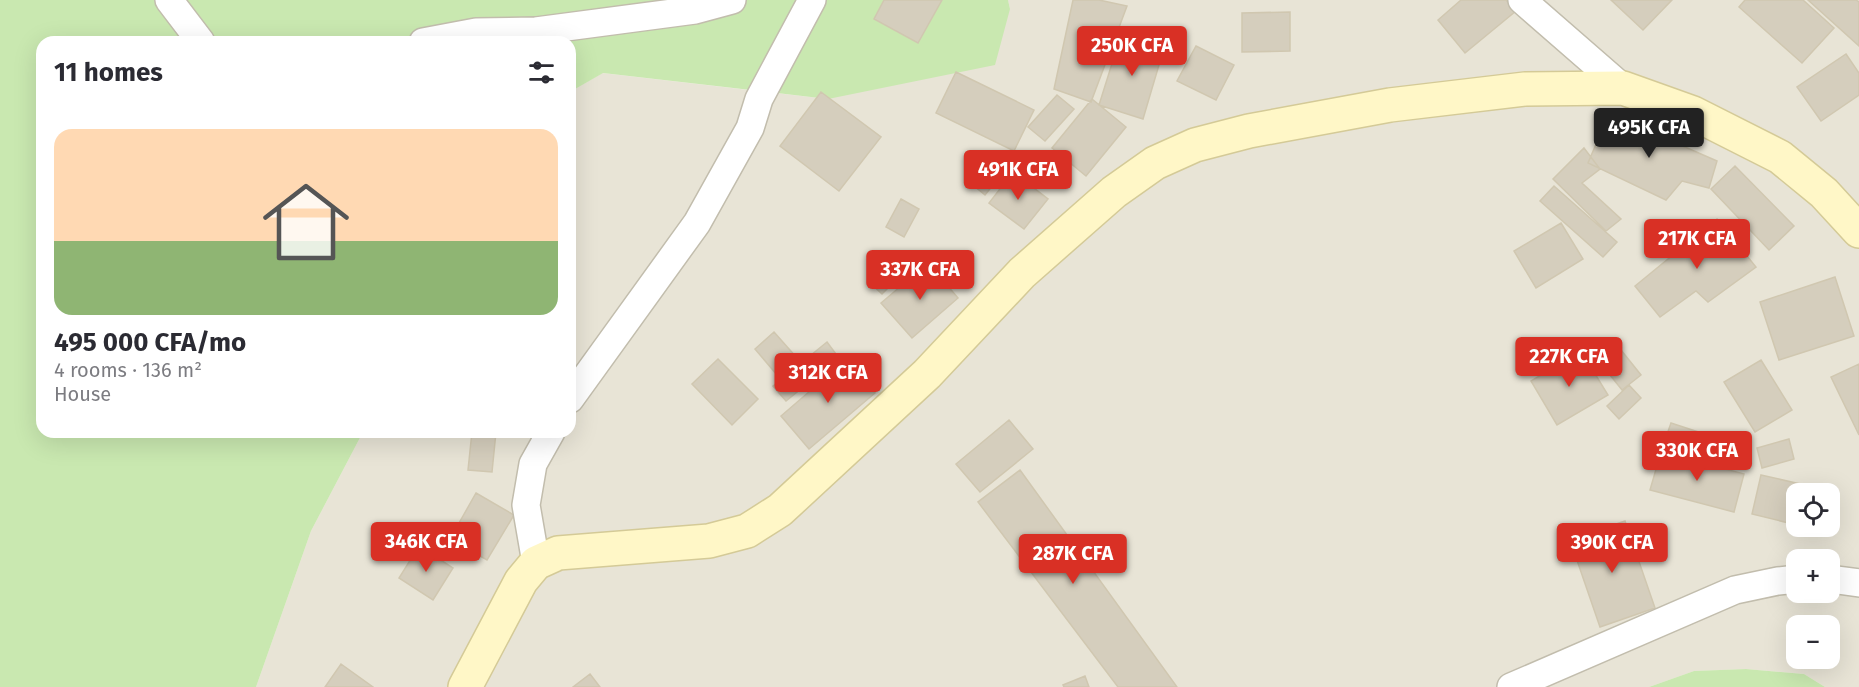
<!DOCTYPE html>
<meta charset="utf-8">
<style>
:root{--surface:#fff;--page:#f2f2f3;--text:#2b2b33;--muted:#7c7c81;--accent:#d93025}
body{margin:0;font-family:"Fira Sans",sans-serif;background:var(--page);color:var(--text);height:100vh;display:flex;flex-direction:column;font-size:22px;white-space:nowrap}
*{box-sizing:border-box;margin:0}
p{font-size:20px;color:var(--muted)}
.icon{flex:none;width:33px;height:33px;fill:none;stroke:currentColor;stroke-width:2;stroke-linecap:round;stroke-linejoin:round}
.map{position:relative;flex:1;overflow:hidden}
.details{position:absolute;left:36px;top:36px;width:540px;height:402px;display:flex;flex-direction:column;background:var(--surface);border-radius:18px;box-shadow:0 6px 24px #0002}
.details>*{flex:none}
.fabs{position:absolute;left:1786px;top:483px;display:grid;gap:12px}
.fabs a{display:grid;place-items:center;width:54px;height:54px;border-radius:12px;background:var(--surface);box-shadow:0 6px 24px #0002;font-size:30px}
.price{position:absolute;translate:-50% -51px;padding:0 14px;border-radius:6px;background:var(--accent);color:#fff;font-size:20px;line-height:39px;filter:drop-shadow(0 2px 3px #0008)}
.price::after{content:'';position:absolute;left:50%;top:36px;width:18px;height:14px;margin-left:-9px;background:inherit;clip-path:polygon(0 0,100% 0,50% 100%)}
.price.current{background:#222;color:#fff}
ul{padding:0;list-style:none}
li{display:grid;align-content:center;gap:12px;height:318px;padding:0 18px}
li span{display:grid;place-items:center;height:186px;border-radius:18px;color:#555}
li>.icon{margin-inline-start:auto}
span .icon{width:108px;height:108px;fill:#fffc;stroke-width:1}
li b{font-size:26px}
h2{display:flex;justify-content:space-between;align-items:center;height:72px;padding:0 18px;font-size:26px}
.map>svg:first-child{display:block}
.residential{fill:#e8e4d6;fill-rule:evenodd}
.green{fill:#c9e8b0}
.building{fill:#d5cebd;stroke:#d0c7b0;stroke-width:1.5}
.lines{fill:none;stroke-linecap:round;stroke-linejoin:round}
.street-casing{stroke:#c2bdad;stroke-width:30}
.secondary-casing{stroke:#d4ca97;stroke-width:36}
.street{stroke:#fff;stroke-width:27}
.secondary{stroke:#fff7c7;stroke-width:33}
</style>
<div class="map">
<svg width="1859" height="687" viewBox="0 0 1859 687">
<rect width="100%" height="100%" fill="#f4f1e7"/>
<!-- residential -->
<path class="residential" d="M1008,0H1859V687H1825L1804,674L1746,669L1694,671L1649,687H256L311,531L363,432H570V92L602,73L828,99L1010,9ZM1797,494H1830V526H1797ZM1797,560H1830V592H1797ZM1797,626H1830V658H1797Z"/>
<!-- green -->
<path class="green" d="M0,0H1008L1010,9L995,65L828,99L603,73L570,92V42H42V432H363L311,531L256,687H0Z
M1746,669L1804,674L1825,687H1649L1694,671Z"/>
<!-- building -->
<path class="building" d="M884,0H942L918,43L874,19Z
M1073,0H1099L1127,6L1091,102L1054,89Z
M1461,0H1506L1516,11L1465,53L1438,20Z
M1611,0H1672L1643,30Z
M1745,0H1803L1834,28L1802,63L1739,7Z
M1808,0H1856L1859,2V46Z
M1290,12V51L1242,52V13Z
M1121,35L1164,48L1143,119L1099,105Z
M1196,46L1234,65L1216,100L1177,81Z
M1846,54L1859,73V95L1821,121L1797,87Z
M956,72L1034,110L1014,151L936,113Z
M821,92L881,137L839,191L780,146Z
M1057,95L1074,109L1045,141L1028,127Z
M1092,99L1126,127L1086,176L1052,148Z
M1609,114L1717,161L1709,188L1682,181L1666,200L1588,163Z
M1584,148L1600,169L1582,183L1621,219L1606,231L1553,179Z
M996,160L1006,169L985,195L974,186Z
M1735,166L1794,226L1769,250L1711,189Z
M1013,172L1048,199L1024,229L989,203Z
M1554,186L1617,242L1603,257L1540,201Z
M901,199L919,209L904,237L886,227Z
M1717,219L1756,267L1708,302L1696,291L1660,317L1635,286Z
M1561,223L1583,259L1536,288L1514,251Z
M896,252L910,266L882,294L868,281Z
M928,263L958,298L912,338L881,303Z
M1835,277L1854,336L1779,360L1760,302Z
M774,332L797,358L777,375L755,349Z
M1613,340L1641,375L1622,390L1594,355Z
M827,342L839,358L786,401L773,386Z
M1581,351L1608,395L1557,425L1531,381Z
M718,359L758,399L732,425L692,384Z
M846,360L875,393L809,449L781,416Z
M1761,360L1792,410L1755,432L1724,382Z
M1859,364V435L1831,377Z
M1629,385L1641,398L1619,419L1607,406Z
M1009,420L1033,449L980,492L956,464Z
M1671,423L1726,441L1719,460L1664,443Z
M472,432H496L492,472L468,470Z
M1789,439L1794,459L1762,468L1757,448Z
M1661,452L1744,474L1734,512L1650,490Z
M1020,470L1177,687H1118L978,502Z
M1761,475L1818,488L1817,494H1797V525L1752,514Z
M476,493L514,515L487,560L450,539Z
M1625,521L1655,608L1600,627L1570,540Z
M419,546L453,568L433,600L399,578Z
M341,664L373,687H325Z
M590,674L600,687H573Z
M1085,676L1089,687H1064L1063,685Z"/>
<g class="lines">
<!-- street casing -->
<g class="street-casing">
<path id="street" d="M169,0L201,42
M1522,0L1623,88
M423,42L476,32L536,31L695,10L732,0
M570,399L697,223L750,128L759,99L812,0
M536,563L526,505L533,464L551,432
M1830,579L1859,583
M1511,687L1735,590L1778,581L1797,579"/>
</g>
<!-- secondary casing -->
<g class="secondary-casing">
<path id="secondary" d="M465,687L521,581L536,563L558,553L709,541L747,531L780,510L927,374L1022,273L1114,192L1155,163L1195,145L1249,131L1390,105L1525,89L1623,88L1693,113L1780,157L1824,193L1859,231"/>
</g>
<!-- street -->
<use href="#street" class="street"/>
<!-- secondary -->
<use href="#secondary" class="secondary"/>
</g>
</svg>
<div class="fabs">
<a><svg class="icon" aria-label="locate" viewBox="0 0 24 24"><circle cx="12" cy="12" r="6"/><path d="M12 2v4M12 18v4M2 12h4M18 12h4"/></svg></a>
<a>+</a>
<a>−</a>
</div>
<b class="price" style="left:1132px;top:77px">250K CFA</b>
<b class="price current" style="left:1649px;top:159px">495K CFA</b>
<b class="price" style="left:1018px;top:201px">491K CFA</b>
<b class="price" style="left:1697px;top:270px">217K CFA</b>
<b class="price" style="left:920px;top:301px">337K CFA</b>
<b class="price" style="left:1569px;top:388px">227K CFA</b>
<b class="price" style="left:828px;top:404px">312K CFA</b>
<b class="price" style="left:1697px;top:482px">330K CFA</b>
<b class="price" style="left:426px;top:573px">346K CFA</b>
<b class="price" style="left:1612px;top:574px">390K CFA</b>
<b class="price" style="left:1073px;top:585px">287K CFA</b>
<section class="details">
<h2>11 homes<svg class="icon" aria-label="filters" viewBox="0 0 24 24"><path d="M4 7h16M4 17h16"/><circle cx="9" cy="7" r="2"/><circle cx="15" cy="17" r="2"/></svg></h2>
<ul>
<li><span style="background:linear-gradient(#ffd9b3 60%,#8fb573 0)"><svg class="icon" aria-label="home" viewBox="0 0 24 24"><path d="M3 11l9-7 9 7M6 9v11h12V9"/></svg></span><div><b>495 000 CFA/mo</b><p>4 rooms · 136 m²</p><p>House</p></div></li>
</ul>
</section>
</div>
